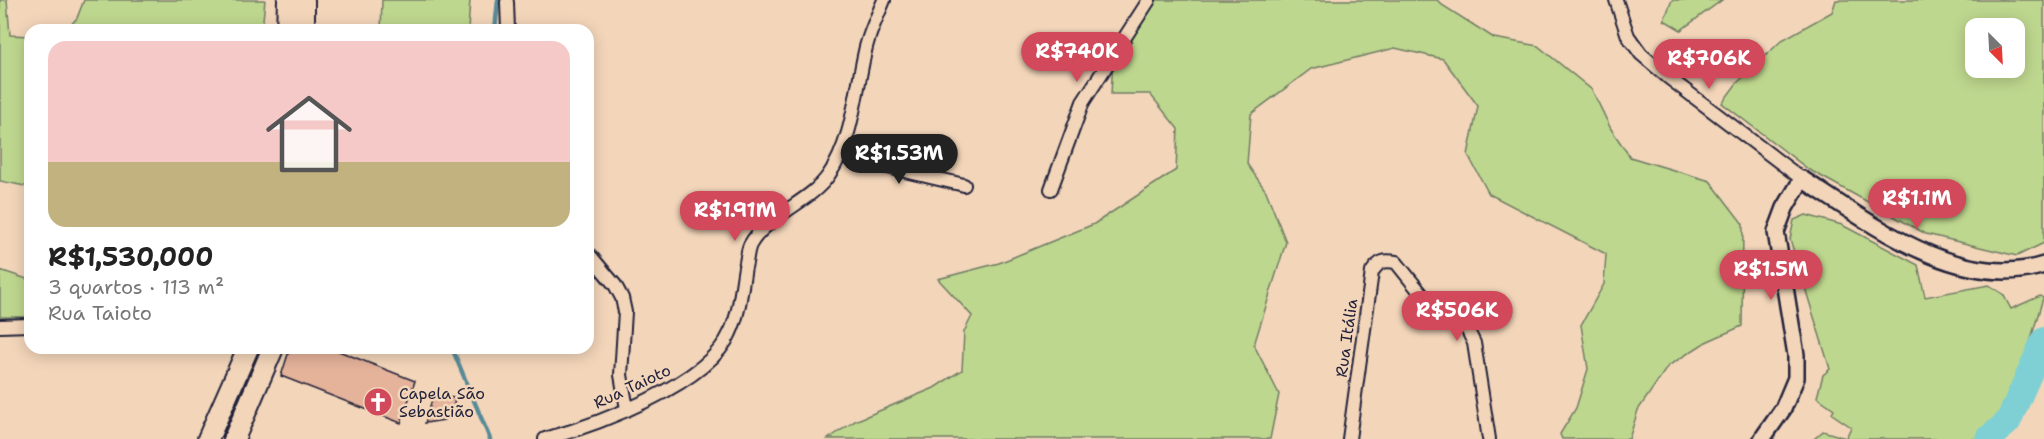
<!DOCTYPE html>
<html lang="pt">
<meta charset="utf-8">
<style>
:root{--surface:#fff;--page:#f2f2f2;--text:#222;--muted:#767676;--line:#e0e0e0;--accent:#d1495b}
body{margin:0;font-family:"Shantell Sans",sans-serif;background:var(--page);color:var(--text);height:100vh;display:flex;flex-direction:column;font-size:22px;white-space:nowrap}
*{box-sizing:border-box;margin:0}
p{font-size:20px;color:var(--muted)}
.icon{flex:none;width:33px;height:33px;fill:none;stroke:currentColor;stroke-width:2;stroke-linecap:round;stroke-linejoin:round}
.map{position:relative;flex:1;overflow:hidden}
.drawer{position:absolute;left:24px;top:24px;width:570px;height:330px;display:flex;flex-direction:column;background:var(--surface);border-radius:18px;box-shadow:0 3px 15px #0003}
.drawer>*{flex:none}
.needle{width:39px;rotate:156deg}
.controls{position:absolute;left:1965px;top:18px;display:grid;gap:12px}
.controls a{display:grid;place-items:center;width:60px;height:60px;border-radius:12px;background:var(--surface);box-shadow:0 3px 15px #0003;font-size:30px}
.price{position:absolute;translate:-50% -51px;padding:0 14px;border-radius:21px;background:var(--accent);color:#fff;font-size:20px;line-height:39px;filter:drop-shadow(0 2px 3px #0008)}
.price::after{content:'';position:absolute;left:50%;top:36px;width:18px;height:14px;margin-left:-9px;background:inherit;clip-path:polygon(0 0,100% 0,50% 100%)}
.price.current{background:#222;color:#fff}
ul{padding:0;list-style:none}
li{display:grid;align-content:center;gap:12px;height:318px;padding:0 24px}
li+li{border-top:2px solid var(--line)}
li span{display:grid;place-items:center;height:186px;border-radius:18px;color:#555}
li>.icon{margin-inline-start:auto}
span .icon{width:108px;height:108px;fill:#fffc;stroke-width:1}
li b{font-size:26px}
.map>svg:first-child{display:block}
.green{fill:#bed78e;stroke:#707c64;stroke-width:1.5;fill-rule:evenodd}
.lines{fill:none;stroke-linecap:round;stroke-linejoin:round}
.stream{stroke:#598a97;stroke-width:4.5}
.river{stroke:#7ed0d5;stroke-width:26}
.building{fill:#e5b29a;stroke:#22223b;stroke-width:1.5}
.minor-casing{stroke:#22223b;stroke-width:16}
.tertiary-casing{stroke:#22223b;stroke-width:20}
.primary-casing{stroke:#22223b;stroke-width:24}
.minor{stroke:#f3d6ba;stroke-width:12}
.tertiary{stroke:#f3d6ba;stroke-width:15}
.primary{stroke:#f3d6ba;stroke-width:20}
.labels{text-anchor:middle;stroke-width:5;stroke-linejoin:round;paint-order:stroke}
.street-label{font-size:16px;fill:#22223b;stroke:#f3d6ba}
.poi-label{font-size:16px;fill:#22223b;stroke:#f3d6ba;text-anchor:start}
</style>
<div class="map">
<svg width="2044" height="439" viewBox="0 0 2044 439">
<rect width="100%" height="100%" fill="#f3d6ba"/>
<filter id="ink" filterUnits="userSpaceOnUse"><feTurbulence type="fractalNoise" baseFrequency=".0167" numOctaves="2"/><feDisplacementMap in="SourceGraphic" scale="12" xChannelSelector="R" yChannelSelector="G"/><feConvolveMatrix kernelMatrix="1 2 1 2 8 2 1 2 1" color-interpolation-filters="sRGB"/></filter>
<g filter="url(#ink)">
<!-- green -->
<path class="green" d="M0,0H7L10,35L30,36V187L0,181Z
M84,0H265L262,30H66L77,18Z
M382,0H470L468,30H381Z
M1155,0H1437L1442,5L1494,38L1538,46L1592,90L1611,129L1630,157L1710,181L1743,224L1742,326L1706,342L1668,366L1638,410L1629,439H1562L1560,434L1576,408L1588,369L1581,325L1604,284L1606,254L1489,194L1468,155L1478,106L1443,59L1395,48L1311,69L1251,114L1247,164L1266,191L1286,242L1254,345L1279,394L1270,439H828L855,421L934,388L962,370L964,332L972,316L938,279L999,263L1094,224L1176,170L1178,129L1150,94H1111L1113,60Z
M1672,0H1722L1681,30L1664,20Z
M1836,0H2044V243L2017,256L1926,234L1808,169L1722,103L1737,83L1782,40L1832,12ZM1976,28H2014V68H1976Z
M1806,215L1842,225L1918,265L1925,297L1989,285L2003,294L2011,309L2040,296L2043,298L2028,349L2002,417L1977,439H1814L1823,431L1846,438L1851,427L1832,414L1834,409L1817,397L1823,375L1830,369L1790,239L1794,220Z
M0,270L30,280V317H0Z"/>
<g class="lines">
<!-- stream -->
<path class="stream" d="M495,30L498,0
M452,348L490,439"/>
<!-- river -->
<path class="river" d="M1988,439L2008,422L2044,340"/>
</g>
<!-- building -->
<path class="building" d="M290,348H331L415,381L401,423L281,376Z
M433,396L455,398L453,410L446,409L444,420L425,423Z"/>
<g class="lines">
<!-- minor casing -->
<g class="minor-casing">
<path id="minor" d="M1616,0L1628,36L1641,54L1669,78L1802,179
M507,2L508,30
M841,156L964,185
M1051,189L1083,102L1149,0
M588,253L615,285L622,298L625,312L621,375L627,409
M0,326L30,325
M545,439C596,425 708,384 730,333C740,312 741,290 745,267C747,261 747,251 750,245C766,216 810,202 828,176C853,142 856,88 866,47C870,31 878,15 884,0
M1349,439L1372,272C1379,261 1384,260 1396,262L1424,297L1467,329L1474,343L1489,439"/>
</g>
<!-- tertiary casing -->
<g class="tertiary-casing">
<path id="tertiary" d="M1762,439L1783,409L1796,378V355L1776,232L1785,208L1802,179C1869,222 1959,292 2044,265"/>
</g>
<!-- primary casing -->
<g class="primary-casing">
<path id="primary" d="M287,30L288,0
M304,30V0
M208,439L248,348
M234,439L273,348"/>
</g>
<!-- minor -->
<use href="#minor" class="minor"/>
<!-- tertiary -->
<use href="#tertiary" class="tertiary"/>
<!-- primary -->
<use href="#primary" class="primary"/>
</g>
</g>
<!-- icons -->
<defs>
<g id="church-disc" transform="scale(1.5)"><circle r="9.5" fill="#d1495b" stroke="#f3d6ba"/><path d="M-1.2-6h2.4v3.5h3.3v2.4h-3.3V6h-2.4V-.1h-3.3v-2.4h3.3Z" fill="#fff"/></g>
</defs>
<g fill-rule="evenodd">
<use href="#church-disc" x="378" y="402"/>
</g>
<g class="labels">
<!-- street labels -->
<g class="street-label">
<text transform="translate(1346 338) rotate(-82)" y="6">Rua Itália</text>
<text transform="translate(632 386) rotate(-25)" y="6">Rua Taioto</text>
</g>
<!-- poi labels -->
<g class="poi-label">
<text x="399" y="399">Capela São<tspan x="399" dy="18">Sebastião</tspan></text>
</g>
</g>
</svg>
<div class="controls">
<a><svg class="needle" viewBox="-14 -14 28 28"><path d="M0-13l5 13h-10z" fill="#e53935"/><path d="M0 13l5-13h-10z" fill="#767676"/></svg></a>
</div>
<b class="price" style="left:1077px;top:83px">R$740K</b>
<b class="price" style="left:1709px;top:90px">R$706K</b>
<b class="price current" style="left:899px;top:185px">R$1.53M</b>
<b class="price" style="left:1917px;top:230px">R$1.1M</b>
<b class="price" style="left:735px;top:242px">R$1.91M</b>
<b class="price" style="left:1771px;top:301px">R$1.5M</b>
<b class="price" style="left:1457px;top:342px">R$506K</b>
<section class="drawer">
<ul>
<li><span style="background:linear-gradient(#f6c9c9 65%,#c2b280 0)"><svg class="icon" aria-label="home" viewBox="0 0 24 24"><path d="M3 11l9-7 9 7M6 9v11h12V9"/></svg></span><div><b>R$1,530,000</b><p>3 quartos · 113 m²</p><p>Rua Taioto</p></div></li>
</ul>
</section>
</div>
